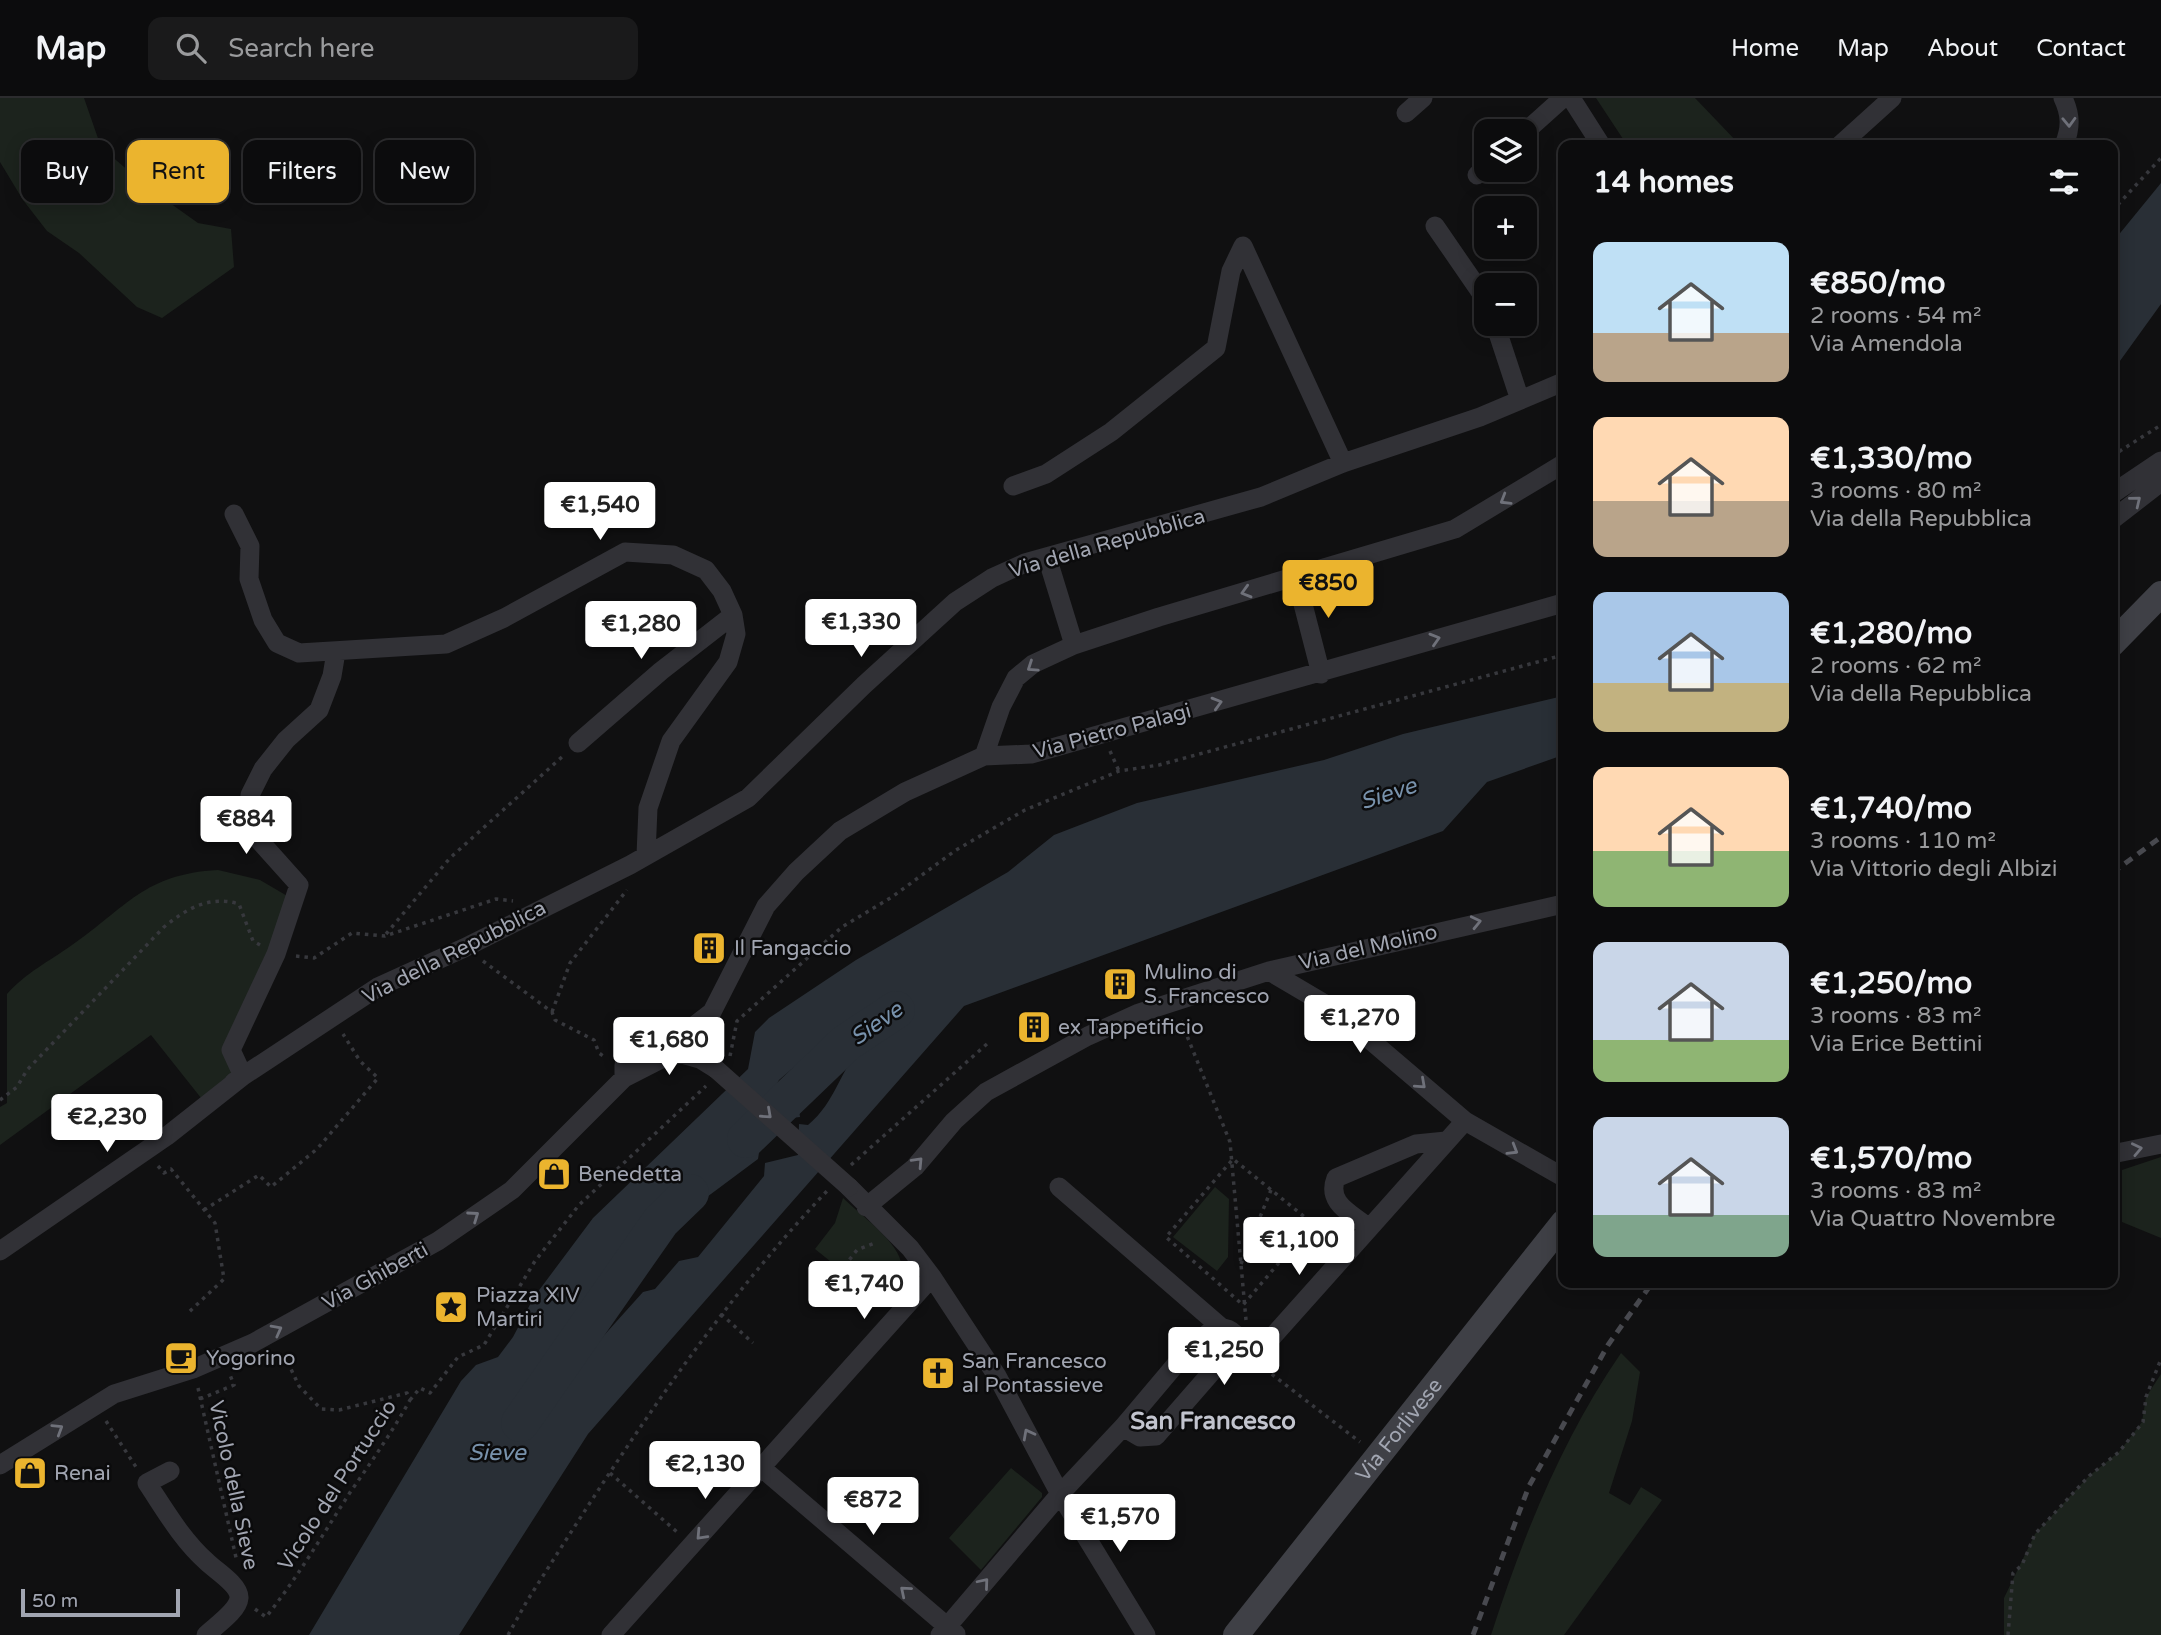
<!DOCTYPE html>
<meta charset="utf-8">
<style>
:root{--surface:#0c0c0d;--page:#1a1a1b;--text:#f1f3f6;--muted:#9a9b9d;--line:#2c2c2e;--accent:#ebb42e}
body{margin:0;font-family:"Varela Round",sans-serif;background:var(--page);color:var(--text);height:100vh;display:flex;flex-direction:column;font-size:26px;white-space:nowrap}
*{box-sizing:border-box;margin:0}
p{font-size:23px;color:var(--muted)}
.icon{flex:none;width:38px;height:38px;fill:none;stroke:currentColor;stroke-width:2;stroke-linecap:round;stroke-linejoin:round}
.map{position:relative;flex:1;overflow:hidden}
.sheet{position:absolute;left:1558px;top:42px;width:560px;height:1148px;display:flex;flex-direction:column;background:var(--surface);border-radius:14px;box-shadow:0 4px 18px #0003,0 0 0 2px var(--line)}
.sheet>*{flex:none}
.hud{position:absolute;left:21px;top:42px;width:665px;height:63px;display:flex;gap:14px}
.tools{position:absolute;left:1474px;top:21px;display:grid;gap:14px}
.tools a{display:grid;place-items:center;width:63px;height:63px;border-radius:14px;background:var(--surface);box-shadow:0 4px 18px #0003,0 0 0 2px var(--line);font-size:35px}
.scale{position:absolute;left:21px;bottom:18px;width:159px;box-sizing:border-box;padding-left:7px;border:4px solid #a1a5b1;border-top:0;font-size:19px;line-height:24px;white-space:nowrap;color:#a1a5b1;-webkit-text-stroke:5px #0b0b0c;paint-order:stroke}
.price{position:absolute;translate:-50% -60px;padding:0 16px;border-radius:7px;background:#fff;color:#222;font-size:23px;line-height:46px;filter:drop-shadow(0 2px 4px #0008)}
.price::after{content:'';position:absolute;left:50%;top:42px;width:21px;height:16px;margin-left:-10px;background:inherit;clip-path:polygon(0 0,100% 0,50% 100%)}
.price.selected{background:var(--accent);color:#111}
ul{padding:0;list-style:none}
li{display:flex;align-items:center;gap:21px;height:175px;padding:0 35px}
li span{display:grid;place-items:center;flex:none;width:196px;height:140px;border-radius:14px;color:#555}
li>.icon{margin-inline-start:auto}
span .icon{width:84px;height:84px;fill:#fffc;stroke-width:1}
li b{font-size:30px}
h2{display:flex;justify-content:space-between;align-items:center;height:84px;padding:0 35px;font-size:30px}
.tag{padding:0 24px;border-radius:14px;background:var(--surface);box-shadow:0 4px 18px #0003,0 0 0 2px var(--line);font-size:24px;line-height:63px}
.tag.selected{background:var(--accent);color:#111}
header{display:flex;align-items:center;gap:42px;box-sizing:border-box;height:98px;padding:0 35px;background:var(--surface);border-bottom:2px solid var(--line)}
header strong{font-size:33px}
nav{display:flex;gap:38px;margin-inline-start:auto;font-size:24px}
.search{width:490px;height:63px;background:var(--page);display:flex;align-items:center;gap:18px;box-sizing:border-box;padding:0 24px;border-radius:14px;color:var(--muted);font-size:26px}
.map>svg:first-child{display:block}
.green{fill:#1c231d}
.water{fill:#292f36;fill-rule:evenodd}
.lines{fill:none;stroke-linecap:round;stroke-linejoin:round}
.river{stroke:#292f36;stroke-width:38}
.path{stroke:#37383d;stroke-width:3.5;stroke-dasharray:3.5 5;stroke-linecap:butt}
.street{stroke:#313136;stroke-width:19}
.secondary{stroke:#3f4046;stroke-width:26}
.rail{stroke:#48494f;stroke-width:5;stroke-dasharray:9 7;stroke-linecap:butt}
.street-bridge{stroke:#313136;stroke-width:19}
.oneway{stroke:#6f717a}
.labels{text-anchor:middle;stroke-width:5;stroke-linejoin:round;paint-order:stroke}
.street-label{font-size:21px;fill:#a1a5b1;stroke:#0b0b0c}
.poi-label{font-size:21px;fill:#a1a5b1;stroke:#0b0b0c;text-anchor:start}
.water-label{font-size:23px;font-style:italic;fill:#7892ac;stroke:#0b0b0c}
.quarter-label{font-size:24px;font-weight:bold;fill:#c2c4ce;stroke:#0b0b0c}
</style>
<header>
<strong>Map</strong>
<div class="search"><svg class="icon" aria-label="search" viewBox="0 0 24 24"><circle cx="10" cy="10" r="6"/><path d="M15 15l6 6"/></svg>Search here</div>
<nav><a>Home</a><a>Map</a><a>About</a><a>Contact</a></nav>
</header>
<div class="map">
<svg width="2161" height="1537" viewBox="0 0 2161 1537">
<rect width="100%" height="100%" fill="#101011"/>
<!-- green -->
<path class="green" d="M0,0H84L101,49L146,88L198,125L231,131L234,169L162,220L137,209L79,155L47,133L23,102L0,64Z
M1596,0H1695L1740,47H1627Z
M218,772L260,782L289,799L268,861L230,940L238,982L209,1010L151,937L0,1047V1009L7,1005V896C28,873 47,865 72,847C127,809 144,776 218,772Z
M2161,1059V1140L2122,1124V1072Z
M1215,1089L1229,1101L1228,1159L1217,1173L1173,1139Z
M843,1100C858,1115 906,1149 901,1171C898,1181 884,1192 876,1200L815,1151L835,1125Z
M1621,1255L1640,1274L1632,1323L1609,1395L1630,1407L1641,1389L1662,1402L1564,1537H1491C1523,1438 1562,1341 1621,1255Z
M2161,1276V1537H2004V1500L2035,1436L2089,1378L2119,1354L2142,1324L2146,1299Z
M1011,1370L1042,1395V1399L981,1472L949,1440Z"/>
<!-- water -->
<path class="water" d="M2161,85V206L2112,274V145Z
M1563,598V657L1487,684L1443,733L964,908L588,1336L459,1537H309L461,1283L476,1267L498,1259L513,1239L534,1199L593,1120L748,971L755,934L769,920L856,862L1008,774L1054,737L1137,705L1324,662L1403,636ZM843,937L865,944C840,971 836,1004 808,1027L799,1026L798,1057L765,1065L764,1078L698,1159L679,1163L655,1191L643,1194L563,1283H547C556,1232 589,1195 625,1160C639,1146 649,1133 668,1128L758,1061L764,1023L800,1019L798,1005L778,1003L772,995L779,982L793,970L807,962L821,947Z"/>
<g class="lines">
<!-- river -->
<path class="river" d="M746,1041L846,945L896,912
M520,1325L661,1123L690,1095"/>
<!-- path -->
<path class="path" d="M2112,113L2161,60
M2112,358L2161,327
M1110,653L1119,673
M386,836L450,760L563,658
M296,858L314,860L352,835L385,838L496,801L513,803
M483,863L552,914L555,922L594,942L599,955L606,960
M552,914L570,865L627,792
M1181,923L1230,1044L1246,1222
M730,958L737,923L842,829L892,799L956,752L1025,712L1119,673L1159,667L1563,557
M0,1002L17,989L27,972L164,829C186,811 209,797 239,806L253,843L260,847
M851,1067L988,945
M158,1068L164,1075L171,1071L215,1125L224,1181L189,1214
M204,1112L259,1077L271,1089L317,1051L378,980L360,963L343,936
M1312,1126L1243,1207L1166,1139L1233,1061L1333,1142
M1241,1166L1271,1092
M839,1175L857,1152L877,1144
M721,1216L753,1245
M1265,1271L1360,1344
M198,1290L237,1464
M200,1301L234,1287L230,1277
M410,1302L420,1290L430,1295L458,1259L484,1247L535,1163L579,1107L706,988
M106,1323L136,1369
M610,1375L677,1434
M255,1511L266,1519C298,1479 323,1436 351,1393C372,1363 392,1334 410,1302L407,1295L339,1312L321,1311L299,1288L282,1252
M508,1537L527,1503C618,1360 710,1216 827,1093
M2008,1537L2013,1475L2022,1467L2035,1436L2089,1378L2119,1354L2143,1324L2146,1299L2161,1261"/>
<!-- street -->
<path class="street" d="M1571,0L1601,47
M2063,0C2071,17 2071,30 2064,47
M1406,15L1423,0
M1524,35L1563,0
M1840,47L1892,0
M1477,77L1486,69
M1435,128L1486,202
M1495,226L1520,302
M1013,388L1046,376L1111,334L1216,250L1231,173L1243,148L1343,365
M2112,396L2161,363
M234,416L250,448L249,481L263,522L277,545L299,555L446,546L504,520L625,454L673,457L706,472L722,493L733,517L736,536L728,564L671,643L648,710L646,757
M2112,422L2161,384
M1047,459L1074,547
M1296,479L1321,576
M578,645L661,573L733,517
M984,658L1001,609L1016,580L1033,566L1074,547L1159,519L1455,431L1563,366
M1269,873L1335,912L1465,1023L1563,1079
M624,980V967L635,953L686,934L712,914L766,808L796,774L840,733L905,694L984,658L1031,656L1563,505
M234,984L378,889L464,850L630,767L748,700L864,587L955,504L992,480L1025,465L1261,399L1343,365L1480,319L1563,284
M2112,1056L2161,1046
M849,1089L910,1150L932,1179L997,1278L1060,1396L1146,1537
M1059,1089L1222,1230
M866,1109L915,1069L954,1023L986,994L1088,938L1139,915L1269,873L1563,806
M1369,1130C1351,1115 1326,1105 1336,1080L1416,1046L1446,1043
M0,1153L167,1038L243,978L231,952L276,856L299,787L257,740L248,720L250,697L263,671L286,642L319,612L332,578L336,554
M1202 1249a19 19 0 1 1 38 0a19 19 0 1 1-38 0Z
M1242,1250L1266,1246L1465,1023
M1123,1329L1140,1339L1156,1338L1217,1268
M0,1367L114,1296L193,1271L253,1245L438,1143L512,1092L624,980L667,958L682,956L700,961L716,971
M763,1371L956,1536
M170,1373L147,1385C165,1412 182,1442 207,1464C215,1472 240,1487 239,1500C238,1513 215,1528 206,1537
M611,1537L932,1179
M940,1537L1060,1396L1123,1329L1182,1259L1201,1253"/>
<!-- secondary -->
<g class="secondary">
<path d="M2112,546L2161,496"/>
<path id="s1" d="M1236,1537L1563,1125"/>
</g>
<!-- rail -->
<path class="rail" d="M2112,775L2161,739
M1473,1537L1529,1388L1608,1247L1652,1185"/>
<!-- street-bridge -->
<path class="street-bridge" d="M716,971L849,1089"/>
</g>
<!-- one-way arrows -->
<defs><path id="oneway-chevron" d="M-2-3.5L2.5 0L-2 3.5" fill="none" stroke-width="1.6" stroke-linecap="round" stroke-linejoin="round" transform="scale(1.75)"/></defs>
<g class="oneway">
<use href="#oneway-chevron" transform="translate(2069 24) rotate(88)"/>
<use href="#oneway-chevron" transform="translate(1505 402) rotate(149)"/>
<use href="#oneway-chevron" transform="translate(2136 403) rotate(-39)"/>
<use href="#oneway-chevron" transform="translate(1246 494) rotate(164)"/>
<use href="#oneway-chevron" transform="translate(1435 541) rotate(-17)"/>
<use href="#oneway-chevron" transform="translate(1032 569) rotate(146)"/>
<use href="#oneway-chevron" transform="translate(1217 605) rotate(-16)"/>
<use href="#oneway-chevron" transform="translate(1476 824) rotate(-13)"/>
<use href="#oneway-chevron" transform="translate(1421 986) rotate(42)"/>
<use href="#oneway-chevron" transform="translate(767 1016) rotate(42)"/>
<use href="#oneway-chevron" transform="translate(2137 1051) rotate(-12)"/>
<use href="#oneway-chevron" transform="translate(1513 1052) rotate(31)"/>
<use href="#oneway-chevron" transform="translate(918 1064) rotate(-47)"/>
<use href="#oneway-chevron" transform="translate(474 1118) rotate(-35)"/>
<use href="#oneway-chevron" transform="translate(277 1232) rotate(-28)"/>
<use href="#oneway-chevron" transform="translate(58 1331) rotate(-32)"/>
<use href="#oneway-chevron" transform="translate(1028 1336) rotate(-118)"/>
<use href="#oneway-chevron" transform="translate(701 1437) rotate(133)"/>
<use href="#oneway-chevron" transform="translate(984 1485) rotate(-50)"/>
<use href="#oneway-chevron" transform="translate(905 1493) rotate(-140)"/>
</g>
<!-- icons -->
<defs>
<g id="building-square" transform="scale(1.75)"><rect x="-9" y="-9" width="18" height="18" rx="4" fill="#ebb42e" stroke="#0b0b0c"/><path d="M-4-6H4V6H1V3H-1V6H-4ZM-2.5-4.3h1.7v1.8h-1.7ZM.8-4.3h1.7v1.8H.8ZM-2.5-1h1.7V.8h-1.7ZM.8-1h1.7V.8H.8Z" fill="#111"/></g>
<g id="shop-square" transform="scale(1.75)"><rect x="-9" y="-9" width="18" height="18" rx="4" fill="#ebb42e" stroke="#0b0b0c"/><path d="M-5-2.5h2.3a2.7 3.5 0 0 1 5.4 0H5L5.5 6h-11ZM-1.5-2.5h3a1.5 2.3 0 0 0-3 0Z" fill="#111"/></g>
<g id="sight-square" transform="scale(1.75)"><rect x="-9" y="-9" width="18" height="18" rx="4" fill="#ebb42e" stroke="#0b0b0c"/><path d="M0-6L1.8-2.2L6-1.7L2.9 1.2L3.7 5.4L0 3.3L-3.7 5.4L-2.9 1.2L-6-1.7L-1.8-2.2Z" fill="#111"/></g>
<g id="cafe-square" transform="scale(1.75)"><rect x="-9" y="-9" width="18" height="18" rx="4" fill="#ebb42e" stroke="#0b0b0c"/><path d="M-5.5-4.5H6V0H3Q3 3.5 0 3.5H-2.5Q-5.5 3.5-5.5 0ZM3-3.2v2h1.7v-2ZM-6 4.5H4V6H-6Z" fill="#111"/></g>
<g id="church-square" transform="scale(1.75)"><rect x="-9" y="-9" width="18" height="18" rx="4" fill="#ebb42e" stroke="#0b0b0c"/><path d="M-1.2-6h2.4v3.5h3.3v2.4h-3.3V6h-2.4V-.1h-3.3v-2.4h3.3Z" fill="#111"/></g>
</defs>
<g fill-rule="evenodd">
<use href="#building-square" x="709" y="850"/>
<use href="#building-square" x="1120" y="886"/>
<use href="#building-square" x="1034" y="929"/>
<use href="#shop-square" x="554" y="1076"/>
<use href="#sight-square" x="451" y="1209"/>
<use href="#cafe-square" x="181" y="1260"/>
<use href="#church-square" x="938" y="1275"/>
<use href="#shop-square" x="30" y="1375"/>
</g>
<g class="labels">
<!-- street labels -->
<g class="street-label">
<text transform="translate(1107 445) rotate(-16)" y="7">Via della Repubblica</text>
<text transform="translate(1112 633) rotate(-15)" y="7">Via Pietro Palagi</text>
<text transform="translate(1368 849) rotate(-13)" y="7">Via del Molino</text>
<text transform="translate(454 854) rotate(-27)" y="7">Via della Repubblica</text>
<text transform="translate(375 1178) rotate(-29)" y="7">Via Ghiberti</text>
<text dy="7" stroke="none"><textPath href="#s1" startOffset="262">Via Forlivese</textPath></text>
<text transform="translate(234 1387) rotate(78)" y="7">Vicolo della Sieve</text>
<text transform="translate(337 1387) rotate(-57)" y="7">Vicolo del Portuccio</text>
</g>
<!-- poi labels -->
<g class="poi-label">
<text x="734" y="857">Il Fangaccio</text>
<text x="1144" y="881">Mulino di<tspan x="1144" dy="24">S. Francesco</tspan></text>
<text x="1058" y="936">ex Tappetificio</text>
<text x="578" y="1083">Benedetta</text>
<text x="476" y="1204">Piazza XIV<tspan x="476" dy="24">Martiri</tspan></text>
<text x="206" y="1267">Yogorino</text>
<text x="962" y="1270">San Francesco<tspan x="962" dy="24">al Pontassieve</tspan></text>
<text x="54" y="1382">Renai</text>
</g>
<!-- water labels -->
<g class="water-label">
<text transform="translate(1388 695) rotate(-18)" y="8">Sieve</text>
<text transform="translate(876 925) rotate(-35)" y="8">Sieve</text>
<text x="497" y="1362">Sieve</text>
</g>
<!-- quarter labels -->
<g class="quarter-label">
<text x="1213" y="1331">San Francesco</text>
</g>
</g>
</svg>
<div class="tools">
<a><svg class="icon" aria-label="layers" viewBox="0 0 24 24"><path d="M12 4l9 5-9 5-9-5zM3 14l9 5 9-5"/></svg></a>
<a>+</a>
<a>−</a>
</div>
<div class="scale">50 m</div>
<b class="price" style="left:600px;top:444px">€1,540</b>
<b class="price selected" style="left:1328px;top:522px">€850</b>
<b class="price" style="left:861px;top:561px">€1,330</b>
<b class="price" style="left:641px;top:563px">€1,280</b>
<b class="price" style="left:246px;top:758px">€884</b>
<b class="price" style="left:1360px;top:957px">€1,270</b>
<b class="price" style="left:669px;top:979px">€1,680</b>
<b class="price" style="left:107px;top:1056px">€2,230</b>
<b class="price" style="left:1299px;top:1179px">€1,100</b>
<b class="price" style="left:864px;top:1223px">€1,740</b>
<b class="price" style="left:1224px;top:1289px">€1,250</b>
<b class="price" style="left:705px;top:1403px">€2,130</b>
<b class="price" style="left:873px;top:1439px">€872</b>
<b class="price" style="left:1120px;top:1456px">€1,570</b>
<div class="hud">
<a class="tag">Buy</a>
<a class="tag selected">Rent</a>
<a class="tag">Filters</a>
<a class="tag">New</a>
</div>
<section class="sheet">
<h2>14 homes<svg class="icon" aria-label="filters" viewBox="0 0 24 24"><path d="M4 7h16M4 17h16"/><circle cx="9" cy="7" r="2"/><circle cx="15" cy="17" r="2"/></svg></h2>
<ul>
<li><span style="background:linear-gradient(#bfe0f5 65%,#b9a48a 0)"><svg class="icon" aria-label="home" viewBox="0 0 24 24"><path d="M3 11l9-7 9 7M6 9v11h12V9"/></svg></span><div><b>€850/mo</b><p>2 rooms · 54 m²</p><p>Via Amendola</p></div></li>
<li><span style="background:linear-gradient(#ffd9b3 60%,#b9a48a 0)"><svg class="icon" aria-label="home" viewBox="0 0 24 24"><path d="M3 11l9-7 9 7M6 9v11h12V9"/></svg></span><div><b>€1,330/mo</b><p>3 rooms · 80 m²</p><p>Via della Repubblica</p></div></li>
<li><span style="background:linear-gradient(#a9c7e8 65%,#c2b280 0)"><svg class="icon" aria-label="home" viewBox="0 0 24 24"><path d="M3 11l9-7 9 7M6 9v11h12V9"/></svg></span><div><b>€1,280/mo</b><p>2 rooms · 62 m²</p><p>Via della Repubblica</p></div></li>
<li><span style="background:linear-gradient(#ffd9b3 60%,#8fb573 0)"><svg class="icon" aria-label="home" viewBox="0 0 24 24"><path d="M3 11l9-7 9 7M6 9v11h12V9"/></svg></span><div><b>€1,740/mo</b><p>3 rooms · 110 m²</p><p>Via Vittorio degli Albizi</p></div></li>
<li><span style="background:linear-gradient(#c9d6e8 70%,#8fb573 0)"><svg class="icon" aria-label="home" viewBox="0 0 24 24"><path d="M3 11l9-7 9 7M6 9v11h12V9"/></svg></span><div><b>€1,250/mo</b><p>3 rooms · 83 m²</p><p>Via Erice Bettini</p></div></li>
<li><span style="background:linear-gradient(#c9d6e8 70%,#7fa58c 0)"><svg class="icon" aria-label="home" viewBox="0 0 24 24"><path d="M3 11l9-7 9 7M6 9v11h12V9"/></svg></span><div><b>€1,570/mo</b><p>3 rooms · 83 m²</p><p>Via Quattro Novembre</p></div></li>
</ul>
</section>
</div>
